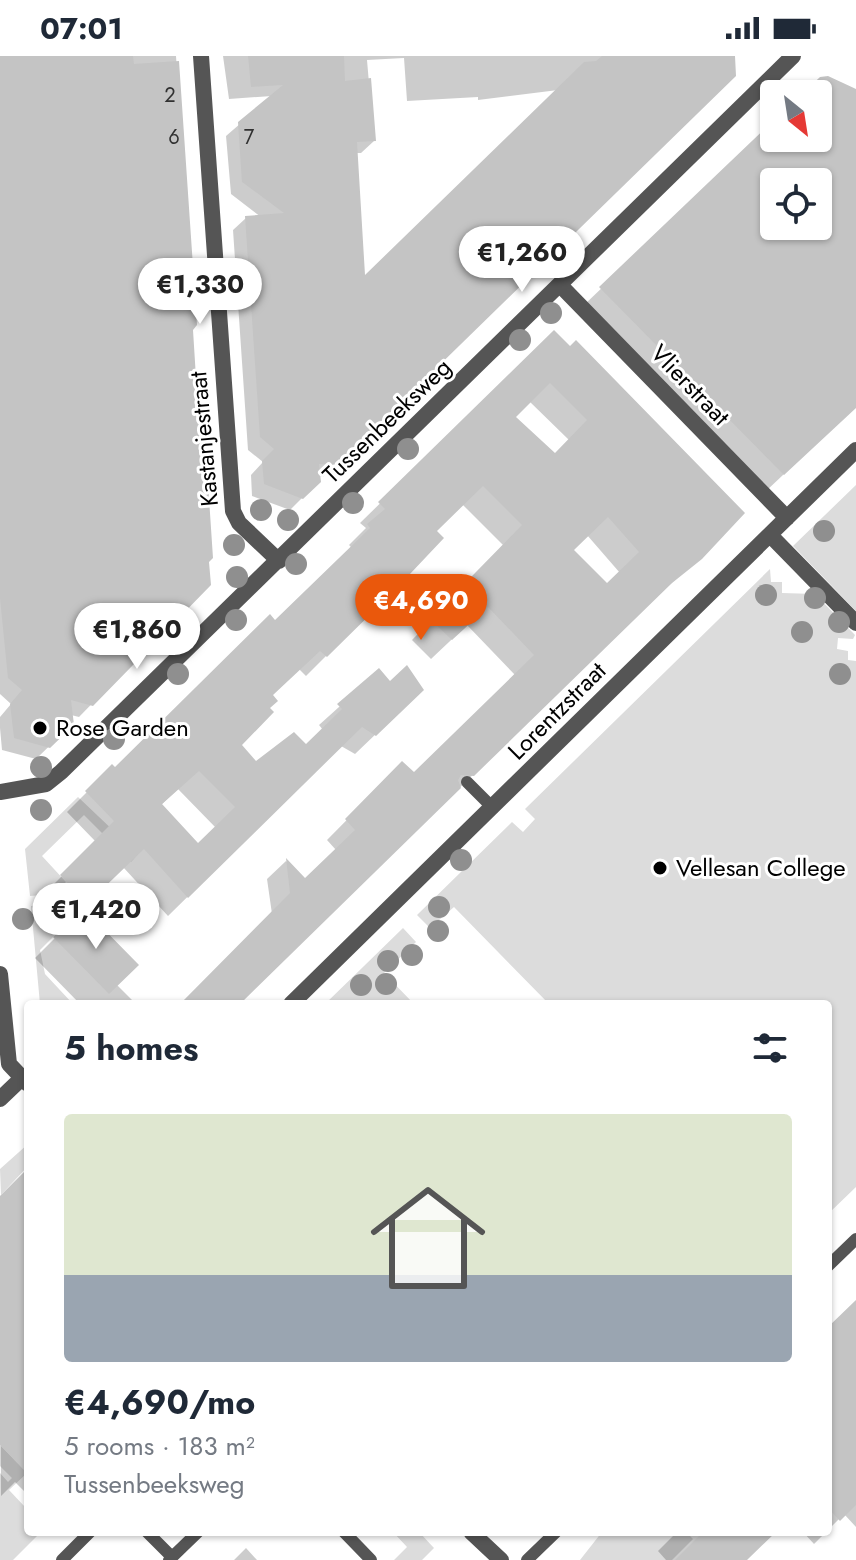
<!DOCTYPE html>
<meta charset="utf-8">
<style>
:root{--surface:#fff;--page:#f6f6f7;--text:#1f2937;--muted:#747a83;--line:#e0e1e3;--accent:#ea580c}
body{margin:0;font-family:Jost,sans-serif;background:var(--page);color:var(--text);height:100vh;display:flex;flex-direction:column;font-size:30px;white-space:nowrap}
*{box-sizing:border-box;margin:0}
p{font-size:26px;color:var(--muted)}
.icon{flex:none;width:44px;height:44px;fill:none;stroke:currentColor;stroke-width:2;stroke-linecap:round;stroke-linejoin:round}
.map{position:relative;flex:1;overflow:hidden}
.details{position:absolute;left:24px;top:944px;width:808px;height:536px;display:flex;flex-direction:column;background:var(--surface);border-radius:8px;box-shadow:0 2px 6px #0004}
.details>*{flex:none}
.needle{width:52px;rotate:150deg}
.tools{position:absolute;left:760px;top:24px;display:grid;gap:16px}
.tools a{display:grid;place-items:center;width:72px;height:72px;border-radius:8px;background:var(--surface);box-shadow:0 2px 6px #0004;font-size:40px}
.price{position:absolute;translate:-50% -68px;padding:0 18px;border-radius:28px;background:#fff;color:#222;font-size:26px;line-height:52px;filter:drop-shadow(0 2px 4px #0008)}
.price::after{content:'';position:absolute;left:50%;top:48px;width:24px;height:18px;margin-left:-12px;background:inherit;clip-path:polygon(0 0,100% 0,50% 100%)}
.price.current{background:var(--accent);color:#fff}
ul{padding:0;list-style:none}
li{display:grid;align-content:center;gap:16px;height:424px;padding:0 40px}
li+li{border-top:2px solid var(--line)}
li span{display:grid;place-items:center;height:248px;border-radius:8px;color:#555}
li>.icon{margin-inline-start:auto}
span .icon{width:144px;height:144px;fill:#fffc;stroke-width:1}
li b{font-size:34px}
h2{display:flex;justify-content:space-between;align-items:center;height:96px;padding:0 40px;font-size:34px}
.status{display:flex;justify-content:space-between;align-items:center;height:56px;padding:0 40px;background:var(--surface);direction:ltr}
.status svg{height:22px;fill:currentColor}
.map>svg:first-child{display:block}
.green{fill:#dcdcdc}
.shadow{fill:#0003;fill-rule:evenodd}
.building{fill:#c4c4c4;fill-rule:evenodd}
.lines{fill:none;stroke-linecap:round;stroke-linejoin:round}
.lane{stroke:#555;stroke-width:12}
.street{stroke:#555;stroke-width:16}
.tree{fill:#8f8f8f}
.poi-dot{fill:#000;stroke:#fff;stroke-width:3}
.labels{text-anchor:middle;stroke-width:6;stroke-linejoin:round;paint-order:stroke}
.number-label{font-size:20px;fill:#313131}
.street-label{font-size:24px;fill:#000;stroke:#fff}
.poi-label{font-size:24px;fill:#000;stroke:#fff;text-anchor:start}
</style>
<div class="status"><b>07:01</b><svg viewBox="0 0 49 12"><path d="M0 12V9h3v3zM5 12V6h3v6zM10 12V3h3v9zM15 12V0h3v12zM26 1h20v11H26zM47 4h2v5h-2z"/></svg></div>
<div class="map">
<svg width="856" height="1504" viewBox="0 0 856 1504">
<rect width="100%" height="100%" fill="#fff"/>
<!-- green -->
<path class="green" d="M856,429V555L793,490Z
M770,513L771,526H782V537L815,538L855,579L853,583L838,582L837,593L848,595V604L856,605V1131L828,1158V948H549L454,851L430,872L417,859L512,766L523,776L535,763L525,753Z
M78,741L138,798L131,806L84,759L42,800L66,826L53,838L30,840L25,793Z
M52,848L68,866L40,894L45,918L73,948H40L31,850Z
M403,872L416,886L384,917L414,948H325Z
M28,1088V1110L1,1139L0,1113Z
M0,1389L27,1417L9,1434L25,1451L28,1449V1476H41L13,1504H0V1417L8,1426L12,1422L0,1410Z
M393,1476H419L434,1492L422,1504H394L407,1491Z
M602,1476H686L693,1483L672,1504H580Z"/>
<!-- shadow -->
<path class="shadow" d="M0,0H176L195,268L191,274L209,528L79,661L71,659L72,668L36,703L2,694L0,672V661L11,648L0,638Z
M223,0H731L734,20L323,421L319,420V425L290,454L252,440L251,419L263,406L248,394L233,174L246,162L261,161L231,138L226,80L272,40L229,43ZM404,2L407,45L478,41V44L558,34L363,224L356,97H361L374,85L367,4Z
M856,35V350L765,436L583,250L774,67V82H818V38H805ZM774,126H818V170H774Z
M554,277L700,502L650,546L238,948H182L272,858L267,823L286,805L305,825L336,794L327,784L402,708L414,719L515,619L467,569L431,603L412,584L504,490L462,448L434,475L391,535L306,620L299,613L270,640L239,689L256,708L306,691L323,674L319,669L379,615L402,653L355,698L341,690L168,860L123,811L81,852L136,909L116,928L136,948H80L35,902L69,868L42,840L96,786L67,756L112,711L115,713L275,567L352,492L349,489L366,472L360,467ZM529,345L569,384L555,399L513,361ZM587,479L620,517L607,530L572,494ZM178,733L216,772L198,789L161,749Z
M28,1123V1439L15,1426L1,1440L0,1143Z
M856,1246V1471L844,1458L828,1474V1273Z
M677,1476H774L745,1504H666L658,1495Z
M803,1476H826L814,1488Z
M246,1492L257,1504H234Z"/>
<!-- building -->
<path class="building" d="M0,0H133L134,8L179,5L197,269L193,274L196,322H201L213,502L209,506L211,529L93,650L71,644L74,669L50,692L14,682L10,648L22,634L8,622L0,542Z
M248,0H344L345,25L371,22L376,85L357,86L365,219L584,6L596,5L602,0H735L736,20L337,409L319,408L321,426L303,443L264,428L262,405L274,393L260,381L245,160L284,157L242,126L238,66L283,29L251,31Z
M828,20L856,33V352L784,419L599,231L774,64V82H818V38H802L820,21ZM774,126H818V170H774Z
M554,274L570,290L576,284L745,457L702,503L672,527L474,720L461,719L458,724L461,732L240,948H180L290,837L286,802L305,822L355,774L345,763L402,705L414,716L534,599L488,551L452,584L430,563L522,469L483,430L437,475L444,482L392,537L327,601L320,595L273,639L278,645L270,652L274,656L242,689L256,705L294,676L306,688L342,653L337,648L379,612L390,625L407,609L424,634L376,680L362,671L188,842L144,793L87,848L60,819L114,765L85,735L112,708L115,711L270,558L275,564L370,472L367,468L385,453L378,446ZM550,327L587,364L555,397L516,361ZM608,461L639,496L607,527L574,494ZM199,715L235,751L198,787L162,748Z
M83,852L139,909L109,938L53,881Z
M28,1112V1418L0,1389V1140Z
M856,1244V1449L840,1465L828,1452V1271Z
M703,1476H776L747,1504H675Z"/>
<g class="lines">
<!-- lane -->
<path class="lane" d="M467,726L493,752
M828,1210L856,1183
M147,1476L172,1501
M344,1476L371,1504
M62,1504L90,1476
M169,1504L198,1476
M527,1504L556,1476"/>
<!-- street -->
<path class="street" d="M201,0L233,455L239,467L279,505
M560,229L787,462
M770,479L856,567
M0,736L46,728L61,716L793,0
M0,918L9,1008L28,1028
M291,948L856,394
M0,1043L22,1022
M471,1476L501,1504"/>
</g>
<!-- trees -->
<g class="tree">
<circle cx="551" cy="257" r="11"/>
<circle cx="520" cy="284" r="11"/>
<circle cx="408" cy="393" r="11"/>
<circle cx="353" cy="447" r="11"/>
<circle cx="261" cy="454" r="11"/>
<circle cx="288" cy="464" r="11"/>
<circle cx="824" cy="475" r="11"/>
<circle cx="234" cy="489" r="11"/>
<circle cx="296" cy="508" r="11"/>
<circle cx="237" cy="521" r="11"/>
<circle cx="766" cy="539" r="11"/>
<circle cx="815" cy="542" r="11"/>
<circle cx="236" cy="564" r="11"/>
<circle cx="839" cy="566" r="11"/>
<circle cx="802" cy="576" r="11"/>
<circle cx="178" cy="618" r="11"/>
<circle cx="840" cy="618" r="11"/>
<circle cx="114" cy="683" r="11"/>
<circle cx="41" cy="711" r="11"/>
<circle cx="41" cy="754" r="11"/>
<circle cx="461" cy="804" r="11"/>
<circle cx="439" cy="851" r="11"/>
<circle cx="23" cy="863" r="11"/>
<circle cx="438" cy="875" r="11"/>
<circle cx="412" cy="899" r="11"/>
<circle cx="388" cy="905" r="11"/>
<circle cx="386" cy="928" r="11"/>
<circle cx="361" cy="929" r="11"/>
</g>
<!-- markers -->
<g class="poi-dot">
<circle cx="40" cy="672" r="8"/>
<circle cx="660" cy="812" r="8"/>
</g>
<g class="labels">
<!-- number labels -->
<g class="number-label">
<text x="170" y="46">2</text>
<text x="174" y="88">6</text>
<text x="249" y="88">7</text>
</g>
<!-- street labels -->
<g class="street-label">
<text transform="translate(690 329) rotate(46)" y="8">Vlierstraat</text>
<text transform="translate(387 365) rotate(-44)" y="8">Tussenbeeksweg</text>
<text transform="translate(204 383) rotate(-95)" y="8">Kastanjestraat</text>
<text transform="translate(557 655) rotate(-45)" y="8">Lorentzstraat</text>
</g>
<!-- poi labels -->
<g class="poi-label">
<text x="56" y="680">Rose Garden</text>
<text x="676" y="820">Vellesan College</text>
</g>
</g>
</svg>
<div class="tools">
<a><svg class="needle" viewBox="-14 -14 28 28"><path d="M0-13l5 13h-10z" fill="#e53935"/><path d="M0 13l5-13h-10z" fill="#747a83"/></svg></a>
<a><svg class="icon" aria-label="locate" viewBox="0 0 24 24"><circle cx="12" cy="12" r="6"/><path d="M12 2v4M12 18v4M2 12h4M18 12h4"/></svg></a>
</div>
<b class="price" style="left:522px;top:238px">€1,260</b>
<b class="price" style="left:200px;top:270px">€1,330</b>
<b class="price current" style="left:421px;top:586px">€4,690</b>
<b class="price" style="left:137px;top:615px">€1,860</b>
<b class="price" style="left:96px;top:895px">€1,420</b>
<section class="details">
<h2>5 homes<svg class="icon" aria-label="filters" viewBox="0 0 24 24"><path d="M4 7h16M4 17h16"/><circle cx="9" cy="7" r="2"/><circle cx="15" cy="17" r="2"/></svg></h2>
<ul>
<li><span style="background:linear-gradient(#dfe7d0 65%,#9aa5b1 0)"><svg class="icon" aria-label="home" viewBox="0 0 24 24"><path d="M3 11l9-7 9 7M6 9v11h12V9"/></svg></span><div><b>€4,690/mo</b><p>5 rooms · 183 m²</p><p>Tussenbeeksweg</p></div></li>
</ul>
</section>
</div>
